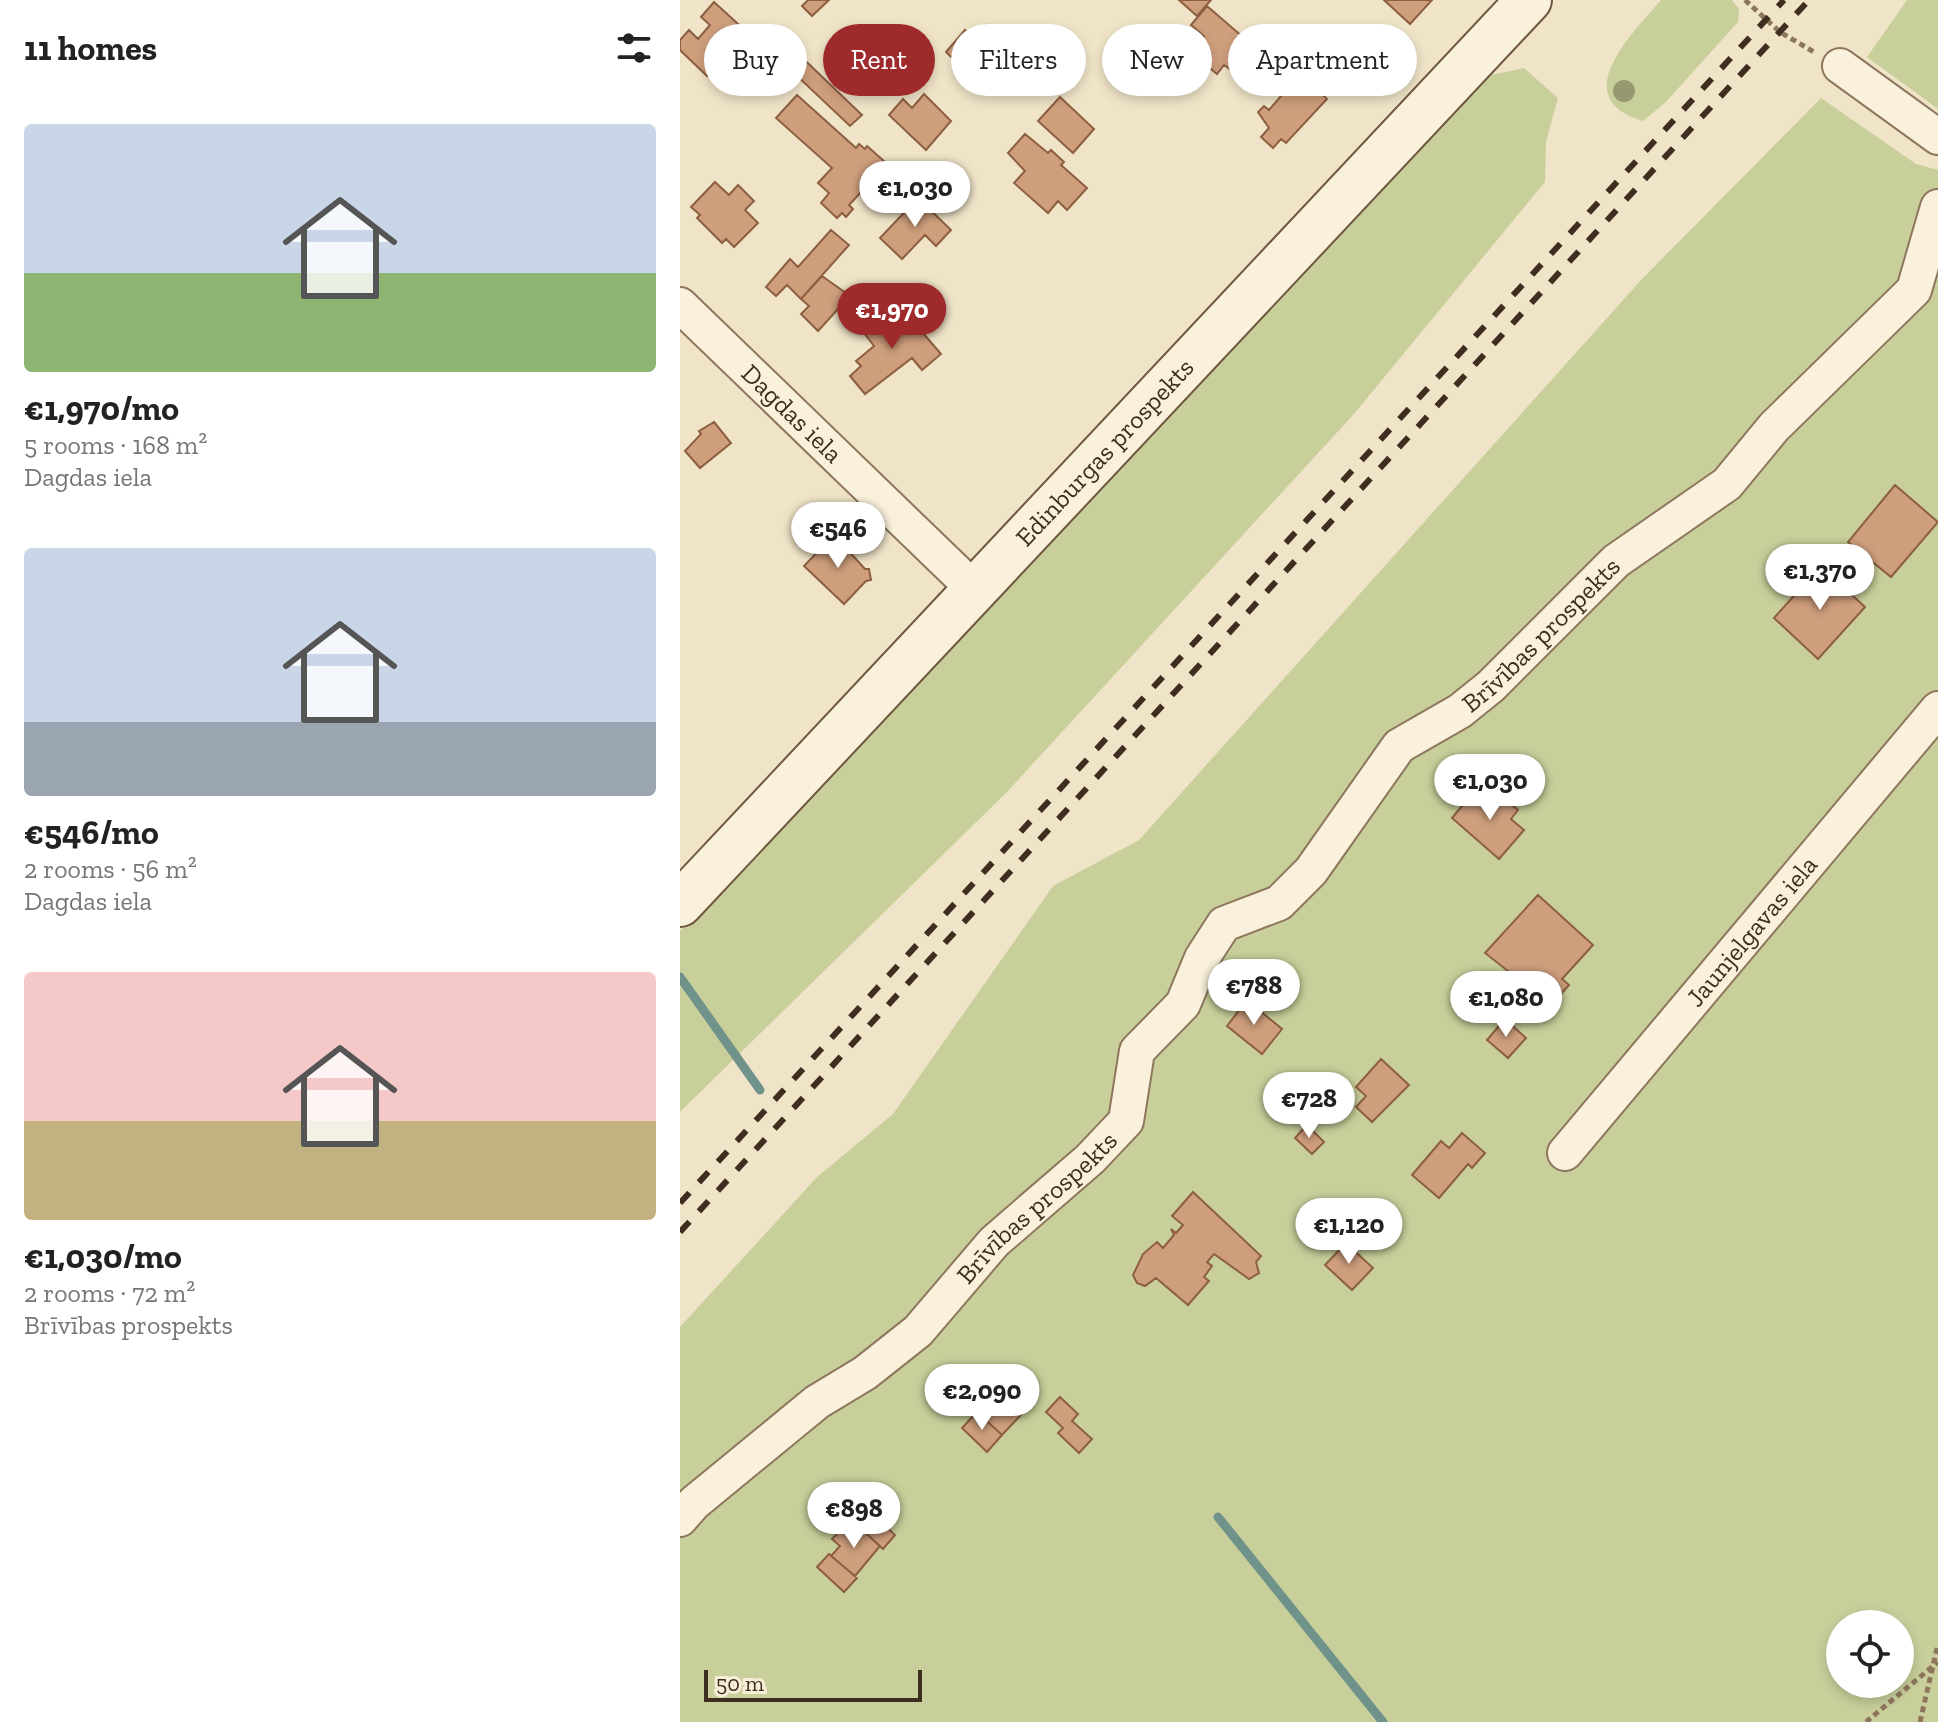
<!DOCTYPE html>
<meta charset="utf-8">
<style>
:root{--surface:#fff;--page:#f2f2f2;--text:#222;--muted:#767676;--accent:#9e2a2b}
body{margin:0;font-family:"Zilla Slab",serif;background:var(--page);color:var(--text);height:100vh;display:flex;flex-direction:column;font-size:30px;white-space:nowrap}
*{box-sizing:border-box;margin:0}
p{font-size:26px;color:var(--muted)}
.icon{flex:none;width:44px;height:44px;fill:none;stroke:currentColor;stroke-width:2;stroke-linecap:round;stroke-linejoin:round}
.map{position:relative;flex:1;overflow:hidden}
.details{display:flex;flex-direction:column;background:var(--surface);width:680px}
.details>*{flex:none}
.banner{position:absolute;left:24px;top:24px;width:760px;height:72px;display:flex;gap:16px}
.controls{position:absolute;left:1146px;top:1610px;display:grid;gap:16px}
.controls a{display:grid;place-items:center;width:88px;height:88px;border-radius:50%;background:var(--surface);box-shadow:0 4px 12px #0003;font-size:40px}
.scale{position:absolute;left:24px;bottom:20px;width:218px;box-sizing:border-box;padding-left:8px;border:4px solid #3d2e20;border-top:0;font-size:22px;line-height:28px;white-space:nowrap;color:#3d2e20;-webkit-text-stroke:6px #f7eed8;paint-order:stroke}
.price{position:absolute;translate:-50% -68px;padding:0 18px;border-radius:28px;background:#fff;color:#222;font-size:26px;line-height:52px;filter:drop-shadow(0 2px 4px #0008)}
.price::after{content:'';position:absolute;left:50%;top:48px;width:24px;height:18px;margin-left:-12px;background:inherit;clip-path:polygon(0 0,100% 0,50% 100%)}
.price.selected{background:var(--accent);color:#fff}
ul{padding:0;list-style:none}
li{display:grid;align-content:center;gap:16px;height:424px;padding:0 24px}
li span{display:grid;place-items:center;height:248px;border-radius:8px;color:#555}
li>.icon{margin-inline-start:auto}
span .icon{width:144px;height:144px;fill:#fffc;stroke-width:1}
li b{font-size:34px}
h2{display:flex;justify-content:space-between;align-items:center;height:96px;padding:0 24px;font-size:34px}
.tag{padding:0 28px;border-radius:36px;background:var(--surface);box-shadow:0 4px 12px #0003;font-size:28px;line-height:72px}
.tag.selected{background:var(--accent);color:#fff}
main{display:flex;flex:1;min-height:0}
.map>svg:first-child{display:block}
.green{fill:#c9cf9b;fill-rule:evenodd}
.lines{fill:none;stroke-linecap:round;stroke-linejoin:round}
.stream{stroke:#6f938a;stroke-width:9}
.building{fill:#cf9f7d;stroke:#8d5f41;stroke-width:2}
.street-casing{stroke:#8d765c;stroke-width:38}
.secondary-casing{stroke:#6f573f;stroke-width:48}
.path{stroke:#8d765c;stroke-width:5;stroke-dasharray:6 4;stroke-linecap:butt}
.street{stroke:#faf1dc;stroke-width:34}
.secondary{stroke:#faf1dc;stroke-width:44}
.rail{stroke:#3d2e20;stroke-width:6;stroke-dasharray:14 14;stroke-linecap:butt}
.tree{fill:#96986f}
.labels{text-anchor:middle;stroke-width:7;stroke-linejoin:round;paint-order:stroke}
.street-label{font-size:26px;fill:#3d2e20;stroke:#f7eed8}
</style>
<main>
<section class="details">
<h2>11 homes<svg class="icon" aria-label="filters" viewBox="0 0 24 24"><path d="M4 7h16M4 17h16"/><circle cx="9" cy="7" r="2"/><circle cx="15" cy="17" r="2"/></svg></h2>
<ul>
<li><span style="background:linear-gradient(#c9d6e8 60%,#8fb573 0)"><svg class="icon" aria-label="home" viewBox="0 0 24 24"><path d="M3 11l9-7 9 7M6 9v11h12V9"/></svg></span><div><b>€1,970/mo</b><p>5 rooms · 168 m²</p><p>Dagdas iela</p></div></li>
<li><span style="background:linear-gradient(#c9d6e8 70%,#9aa5b1 0)"><svg class="icon" aria-label="home" viewBox="0 0 24 24"><path d="M3 11l9-7 9 7M6 9v11h12V9"/></svg></span><div><b>€546/mo</b><p>2 rooms · 56 m²</p><p>Dagdas iela</p></div></li>
<li><span style="background:linear-gradient(#f6c9c9 60%,#c2b280 0)"><svg class="icon" aria-label="home" viewBox="0 0 24 24"><path d="M3 11l9-7 9 7M6 9v11h12V9"/></svg></span><div><b>€1,030/mo</b><p>2 rooms · 72 m²</p><p>Brīvības prospekts</p></div></li>
</ul>
</section>
<div class="map">
<svg width="1258" height="1722" viewBox="0 0 1258 1722">
<rect width="100%" height="100%" fill="#f0e4c8"/>
<!-- green -->
<path class="green" d="M981,0H1052L1059,9L1058,22L985,103L963,121C885,98 953,33 981,0Z
M1227,0H1258V109L1187,57Z
M844,68L878,98L866,142L865,182L674,414L326,793L0,1112V931L797,78Z
M1141,98L1236,164L1258,170V1722H0V1327L137,1177L213,1114L373,886L459,840L962,279ZM1160,1624H1220V1684H1160Z"/>
<g class="lines">
<!-- stream -->
<path class="stream" d="M0,977L80,1090
M538,1517L703,1722"/>
</g>
<!-- building -->
<path class="building" d="M128,0H149L132,16L122,6Z
M499,0H531L517,16Z
M704,0H752L730,24Z
M34,2L68,33L62,39L68,45L63,49L75,60L50,86L33,70L27,76L0,50V40L9,30L18,39L30,25L21,17Z
M527,6L571,44L556,62L559,65L554,72L544,65L537,74L524,63L531,54L518,43L524,36L511,25Z
M306,25L334,54L303,88L266,52L285,30L294,38Z
M109,45L182,115L170,126L97,57Z
M620,74L630,83L638,74L650,86L642,94L647,99L606,143L601,139L593,148L581,137L589,128L578,112L584,106L589,110Z
M244,94L271,121L246,150L209,115L223,99L232,108Z
M117,95L176,148L179,144L185,149L187,146L204,161L180,187L183,190L169,205L173,209L166,217L162,213L157,218L141,203L149,193L138,183L152,168L96,118Z
M380,97L414,129L393,153L358,121Z
M345,134L368,153L371,150L384,162L381,165L407,188L387,210L378,201L368,213L334,183L345,171L328,153Z
M35,182L49,195L58,185L74,201L65,210L78,223L54,247L46,239L42,243L17,218L20,215L11,207Z
M238,198L271,230L256,246L245,235L222,259L200,238Z
M151,230L169,245L121,299L107,285L96,296L86,287L110,259L118,267Z
M142,276L170,296L138,331L121,314L129,306L121,299Z
M219,305L225,312L206,327L211,334L230,318L261,354L242,370L232,358L185,394L170,376L181,366L176,361L194,346L184,333Z
M34,422L51,443L20,468L5,451L21,434L19,431Z
M1215,485L1258,522L1211,577L1168,542Z
M154,535L185,569H189L191,580L186,581L164,604L124,566Z
M1141,566L1185,607L1138,659L1094,618Z
M796,789L811,802L818,794L838,810L831,819L844,830L819,859L772,818Z
M858,895L913,945L882,979L889,985L871,1005L844,980L842,982L805,953Z
M567,1000L602,1029L582,1054L547,1026Z
M825,1019L846,1038L828,1058L807,1040Z
M701,1059L729,1085L692,1122L676,1107L686,1096L676,1087Z
M627,1125L644,1142L632,1154L615,1138Z
M782,1133L805,1153L792,1168L788,1164L759,1198L732,1175L761,1141L769,1148Z
M513,1192L581,1256L576,1262L579,1273L569,1279L534,1254L527,1262L532,1266L524,1277L529,1281L508,1305L476,1278L465,1286L457,1283L453,1275L463,1254L477,1242L483,1248L494,1235L491,1229L496,1233L503,1225L492,1216Z
M666,1243L693,1268L672,1290L645,1265Z
M322,1386L332,1396L339,1389L353,1402L322,1435L297,1412Z
M380,1397L398,1414L392,1421L412,1439L399,1453L378,1433L383,1428L366,1412Z
M297,1412L322,1435L307,1452L282,1428Z
M189,1511L215,1535L203,1549L176,1524Z
M178,1526L200,1546L175,1576L151,1556L160,1546L152,1539L162,1529L170,1536Z
M149,1554L177,1578L164,1592L137,1567Z"/>
<g class="lines">
<!-- street casing -->
<g class="street-casing">
<g id="street">
<path d="M1160,66L1258,137"/>
<path id="s1" d="M0,305L294,589"/>
<path id="s2" d="M885,1153L1258,709"/>
<path id="s3" d="M0,1519L14,1503L137,1402L185,1373L238,1331L314,1242L410,1159L446,1121L457,1051L503,1004L522,958L544,924L599,903L631,871L719,746L780,711L811,686L936,561L1047,484L1094,427L1234,290L1258,207"/>
</g>
</g>
<!-- secondary casing -->
<g class="secondary-casing">
<g id="secondary">
<path id="s4" d="M0,904L849,0"/>
</g>
</g>
<!-- path -->
<path class="path" d="M1065,0L1100,32L1134,52
M1186,1722L1258,1662
M1240,1722L1258,1644"/>
<!-- street -->
<use href="#street" class="street"/>
<!-- secondary -->
<use href="#secondary" class="secondary"/>
<!-- rail -->
<path class="rail" d="M0,1203L1104,0
M0,1232L1129,0"/>
</g>
<!-- trees -->
<circle class="tree" cx="944" cy="91" r="11"/>
<g class="labels">
<!-- street labels -->
<g class="street-label">
<text dy="9" stroke="none"><textPath href="#s1" startOffset="156">Dagdas iela</textPath></text>
<text dy="9" stroke="none"><textPath href="#s4" startOffset="620">Edinburgas prospekts</textPath></text>
<text dy="9" stroke="none"><textPath href="#s3" startOffset="1266">Brīvības prospekts</textPath></text>
<text dy="9" stroke="none"><textPath href="#s2" startOffset="290">Jaunjelgavas iela</textPath></text>
<text dy="9" stroke="none"><textPath href="#s3" startOffset="476">Brīvības prospekts</textPath></text>
</g>
</g>
</svg>
<div class="controls">
<a><svg class="icon" aria-label="locate" viewBox="0 0 24 24"><circle cx="12" cy="12" r="6"/><path d="M12 2v4M12 18v4M2 12h4M18 12h4"/></svg></a>
</div>
<div class="scale">50 m</div>
<b class="price" style="left:235px;top:229px">€1,030</b>
<b class="price selected" style="left:212px;top:351px">€1,970</b>
<b class="price" style="left:158px;top:570px">€546</b>
<b class="price" style="left:1140px;top:612px">€1,370</b>
<b class="price" style="left:810px;top:822px">€1,030</b>
<b class="price" style="left:574px;top:1027px">€788</b>
<b class="price" style="left:826px;top:1039px">€1,080</b>
<b class="price" style="left:629px;top:1140px">€728</b>
<b class="price" style="left:669px;top:1266px">€1,120</b>
<b class="price" style="left:302px;top:1432px">€2,090</b>
<b class="price" style="left:174px;top:1550px">€898</b>
<div class="banner">
<a class="tag">Buy</a>
<a class="tag selected">Rent</a>
<a class="tag">Filters</a>
<a class="tag">New</a>
<a class="tag">Apartment</a>
</div>
</div>
</main>
